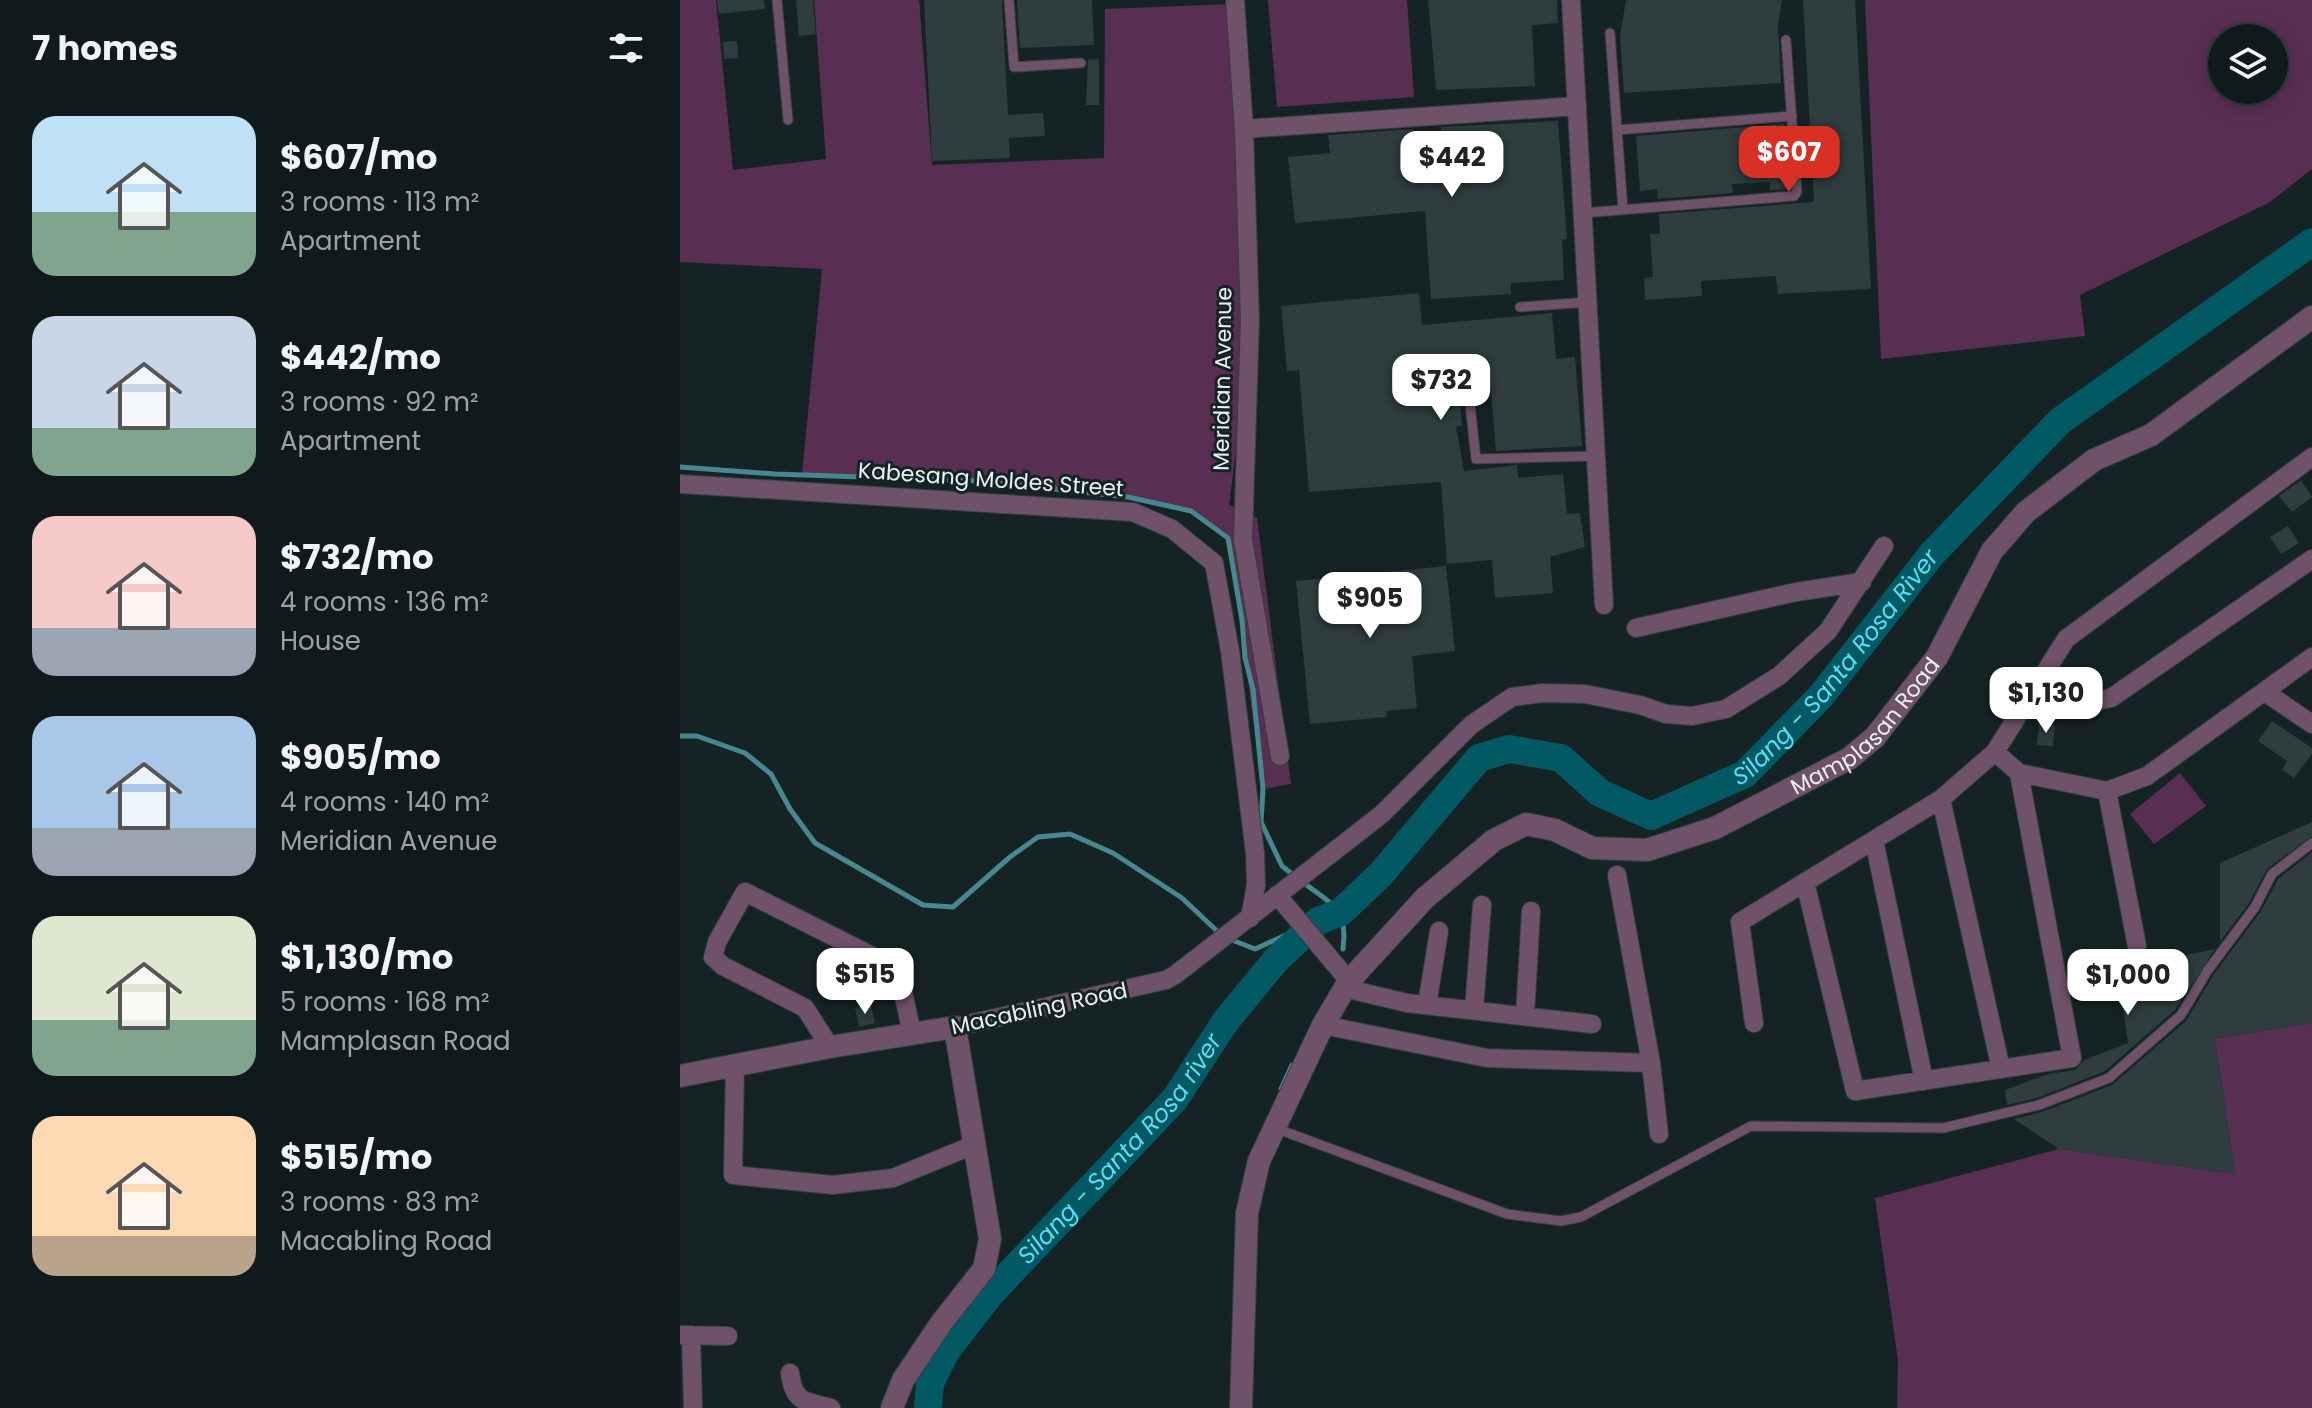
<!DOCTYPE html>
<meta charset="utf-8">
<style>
:root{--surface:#101a1c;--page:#192325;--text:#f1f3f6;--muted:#9ca1a3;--line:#30383b;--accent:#d93025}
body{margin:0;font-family:Poppins,sans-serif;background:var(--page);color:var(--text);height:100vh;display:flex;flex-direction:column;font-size:30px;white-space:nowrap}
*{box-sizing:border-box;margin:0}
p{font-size:26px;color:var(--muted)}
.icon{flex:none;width:44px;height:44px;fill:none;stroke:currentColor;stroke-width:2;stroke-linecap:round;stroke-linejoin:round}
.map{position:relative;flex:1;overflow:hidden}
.sheet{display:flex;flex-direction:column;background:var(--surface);width:680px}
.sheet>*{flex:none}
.fabs{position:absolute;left:1528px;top:24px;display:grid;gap:16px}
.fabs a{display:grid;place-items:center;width:80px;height:80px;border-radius:50%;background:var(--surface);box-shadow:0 4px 20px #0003,0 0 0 2px var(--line);font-size:40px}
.price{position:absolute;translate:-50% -68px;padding:0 18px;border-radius:16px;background:#fff;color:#222;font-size:26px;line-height:52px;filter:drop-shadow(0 2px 4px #0008)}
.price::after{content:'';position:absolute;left:50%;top:48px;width:24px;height:18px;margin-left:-12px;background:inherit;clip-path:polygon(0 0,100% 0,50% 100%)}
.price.selected{background:var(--accent);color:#fff}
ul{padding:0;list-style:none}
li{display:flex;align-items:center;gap:24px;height:200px;padding:0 32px}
li span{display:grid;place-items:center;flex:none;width:224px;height:160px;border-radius:24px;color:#555}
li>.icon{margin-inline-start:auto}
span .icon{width:96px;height:96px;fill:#fffc;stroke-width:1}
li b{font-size:34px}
h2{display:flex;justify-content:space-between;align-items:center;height:96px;padding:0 32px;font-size:34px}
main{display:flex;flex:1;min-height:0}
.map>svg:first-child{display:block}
.green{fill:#592e53;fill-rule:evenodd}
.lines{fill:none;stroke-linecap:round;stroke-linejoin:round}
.stream{stroke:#47878f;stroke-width:5}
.river{stroke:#025964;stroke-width:28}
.building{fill:#2f3d3f}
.service-casing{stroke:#334042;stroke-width:11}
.minor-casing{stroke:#334042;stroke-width:20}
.tertiary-casing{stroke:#334042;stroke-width:24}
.service{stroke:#6f5169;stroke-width:9}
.minor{stroke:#6f5169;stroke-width:18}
.tertiary{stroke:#6f5169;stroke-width:22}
.labels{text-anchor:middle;stroke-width:6;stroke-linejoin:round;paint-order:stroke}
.street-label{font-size:22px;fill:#e8f1f2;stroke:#162325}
.water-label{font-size:24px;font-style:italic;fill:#54e0f3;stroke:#162325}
</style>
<main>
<section class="sheet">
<h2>7 homes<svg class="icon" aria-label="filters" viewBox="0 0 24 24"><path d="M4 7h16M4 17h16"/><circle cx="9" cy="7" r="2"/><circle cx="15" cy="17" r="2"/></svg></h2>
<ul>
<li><span style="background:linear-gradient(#bfe0f5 60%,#7fa58c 0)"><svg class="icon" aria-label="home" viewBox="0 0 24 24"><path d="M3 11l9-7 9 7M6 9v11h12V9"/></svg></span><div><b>$607/mo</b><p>3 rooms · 113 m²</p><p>Apartment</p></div></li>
<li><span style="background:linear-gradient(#c9d6e8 70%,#7fa58c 0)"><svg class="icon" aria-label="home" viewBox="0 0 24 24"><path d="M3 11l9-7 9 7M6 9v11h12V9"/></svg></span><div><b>$442/mo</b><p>3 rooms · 92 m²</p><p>Apartment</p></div></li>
<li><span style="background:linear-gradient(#f6c9c9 70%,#9aa5b1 0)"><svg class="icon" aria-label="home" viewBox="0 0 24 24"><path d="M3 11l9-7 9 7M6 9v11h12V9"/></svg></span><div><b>$732/mo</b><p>4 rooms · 136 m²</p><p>House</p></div></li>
<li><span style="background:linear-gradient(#a9c7e8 70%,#9aa5b1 0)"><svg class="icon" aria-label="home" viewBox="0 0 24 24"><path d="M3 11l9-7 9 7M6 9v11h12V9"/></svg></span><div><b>$905/mo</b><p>4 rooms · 140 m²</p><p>Meridian Avenue</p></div></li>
<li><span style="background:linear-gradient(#dfe7d0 65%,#7fa58c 0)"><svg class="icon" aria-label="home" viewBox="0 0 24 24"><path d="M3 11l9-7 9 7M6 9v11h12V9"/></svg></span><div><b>$1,130/mo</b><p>5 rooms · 168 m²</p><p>Mamplasan Road</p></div></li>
<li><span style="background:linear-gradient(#ffd9b3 75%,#b9a48a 0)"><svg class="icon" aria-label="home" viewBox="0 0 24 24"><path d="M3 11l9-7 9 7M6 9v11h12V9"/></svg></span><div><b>$515/mo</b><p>3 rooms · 83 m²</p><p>Macabling Road</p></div></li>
</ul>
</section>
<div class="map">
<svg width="1632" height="1408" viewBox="0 0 1632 1408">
<rect width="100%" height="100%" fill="#162325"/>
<!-- green -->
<path class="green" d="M0,0H36L53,170L146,159L134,0H239L252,165L424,158L425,9L551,4L572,321L549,505L577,518L611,784L583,789L548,538L511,511L448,497L298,481L122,474L142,269L0,262Z
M588,0H727L734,97L597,107Z
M1185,0H1632V169L1590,202L1400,295L1405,336L1201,359ZM1542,38H1594V90H1542Z
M1500,773L1526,806L1474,844L1450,814Z
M1632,1023V1408H1217L1218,1361L1195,1198L1379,1149L1555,1174L1535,1039Z"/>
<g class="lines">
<!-- stream -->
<path class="stream" d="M0,467L95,474L298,481L448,497L511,511L548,538L562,620L565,658L573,689L583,789L581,822L602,866L612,874
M0,736H17L65,753L91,774L110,809L135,843L243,905L273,907L330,857L358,837L390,834L433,853L502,898L537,931
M623,882C653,906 668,908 663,949
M628,925L661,912
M552,940L575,949L619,929
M601,1089L612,1065"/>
<!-- river -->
<path class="river" id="s1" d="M248,1408L250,1383L266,1351L312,1292L495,1099L545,1022L596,960L638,921L661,912L701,874L799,758L829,749L881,758L920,793L971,816L1065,774L1141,696L1252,554L1380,421L1632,242"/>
</g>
<!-- building -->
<path class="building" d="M37,0H84L85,9L39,14Z
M116,0H133L136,34L119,36Z
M244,0H322L328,115L363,113L365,136L329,138L330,158L252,161Z
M337,0H412L414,45L340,48Z
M748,0H877L878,23L852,25L855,86L756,90Z
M946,0H1102L1098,26L1101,83L944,93L940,36Z
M1123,0H1175L1191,289L1098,294L1096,276L1021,281L1022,296L965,300L964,278L973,277L970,234H980L979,214L1134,202Z
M57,41L58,58L44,59L43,42Z
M419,59V105H406L408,60Z
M878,121L887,239L882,240L884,280L831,283V294L751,299L745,211L615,223L608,157L650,153L648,135L733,129L736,164L762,163L761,127Z
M1104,124L1109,189L1090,190V182L1052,184L1053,193L978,199L977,189L960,191L956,136Z
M739,293L742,325L872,313L876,359L895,357L902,446L816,451L809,365L778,367L782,426H776L784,471L837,465L838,478L883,474L887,514L900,513L905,547L870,557L873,593L815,598L812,560L767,564L761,482L629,492L619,370L607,371L601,306Z
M1621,480L1632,497L1612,512L1599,496Z
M1608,526L1619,543L1601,554L1590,537Z
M766,566L775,651L732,656L737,708L706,711L707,717L630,724L616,581Z
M1592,721L1632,748V754L1614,778L1602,770L1607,761L1578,741Z
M1359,723L1375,725L1373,746L1357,745Z
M1632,822V836L1587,869L1569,903L1540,942V863Z
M1632,852V1023L1535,1039L1555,1174L1379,1149L1334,1119L1362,1112L1432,1085L1506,1021L1534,974L1581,911L1598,879Z
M1535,949L1495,1010L1425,1071L1357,1098L1327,1105L1325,1090L1368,1074L1395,1070L1404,1060L1448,1043L1437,969Z
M191,1005L195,1023L179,1027L175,1008Z"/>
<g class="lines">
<!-- service casing -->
<g class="service-casing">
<path id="service" d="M97,0L108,120
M329,0L334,67L401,63
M930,33L943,210
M937,130L1112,116
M903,213L1114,196L1117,192L1106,40
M840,307L908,302
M790,404L796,459L916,456
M595,1128L827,1214L881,1221L901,1217L1071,1126L1263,1128L1359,1105L1429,1078L1501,1015L1528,970L1575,907L1592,874L1632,843"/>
</g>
<!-- minor casing -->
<g class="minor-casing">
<path id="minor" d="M555,0L564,129L570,320L563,540L600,756
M891,0L924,605
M564,129L897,106
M0,484L453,512L492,529L534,563L550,651L575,853L576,885L570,918
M956,628L1116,592L1182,582
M1356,687L1408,703L1431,698L1632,559
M1585,692L1632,724
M1339,773L1427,791L1467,776L1632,657
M1427,791L1457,946
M1261,799L1321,1069
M1194,840L1244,1081
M937,875L971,1063
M1125,882L1175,1091L1392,1058L1339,773L1315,752
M597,895L669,981
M664,988L727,1003L912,1024
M747,1005L759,931
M794,1010L802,905
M845,1016L851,911
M1074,1023L1060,922L1261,799L1315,752L1386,639L1632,457
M643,1025L807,1058L971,1063L979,1134
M275,1027L486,980L495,975L702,814L791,725L832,697L863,693L905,694L960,705L986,714L1012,716L1046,709L1099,676L1148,631L1204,546
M150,1047L125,1008L43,966L33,957L37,942L65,892L214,967L219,973L232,1034
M55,1066L53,1175L153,1185L213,1178L296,1144
M0,1335L48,1336
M11,1335L13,1408
M110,1373C114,1403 124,1401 151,1408"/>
</g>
<!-- tertiary casing -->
<g class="tertiary-casing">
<g id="tertiary">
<path d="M0,1076L150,1047L275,1027L310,1239L304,1269L262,1322L223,1380L212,1408"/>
<path id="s2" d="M561,1408L567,1213L579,1161L643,1025L669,981L745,898L814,840L846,824L875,830L912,848L967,850L1035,828L1170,758L1195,737L1257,657L1312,551L1346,512L1414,460L1471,435L1632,317"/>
</g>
</g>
<!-- service -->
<use href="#service" class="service"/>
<!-- minor -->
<use href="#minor" class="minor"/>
<!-- tertiary -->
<use href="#tertiary" class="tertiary"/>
</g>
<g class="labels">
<!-- street labels -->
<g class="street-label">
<text transform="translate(542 379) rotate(-89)" y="8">Meridian Avenue</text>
<text transform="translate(311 479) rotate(4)" y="8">Kabesang Moldes Street</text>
<text dy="8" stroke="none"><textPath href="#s2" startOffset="1070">Mamplasan Road</textPath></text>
<text transform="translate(359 1008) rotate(-12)" y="8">Macabling Road</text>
</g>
<!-- water labels -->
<g class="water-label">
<text dy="8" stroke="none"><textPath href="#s1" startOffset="1298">Silang - Santa Rosa River</textPath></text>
<text dy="8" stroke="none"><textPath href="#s1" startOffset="328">Silang - Santa Rosa river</textPath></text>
</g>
</g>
</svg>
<div class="fabs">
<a><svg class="icon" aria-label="layers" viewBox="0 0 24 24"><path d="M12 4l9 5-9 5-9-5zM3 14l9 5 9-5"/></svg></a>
</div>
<b class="price selected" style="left:1109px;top:194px">$607</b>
<b class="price" style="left:772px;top:199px">$442</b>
<b class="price" style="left:761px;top:422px">$732</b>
<b class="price" style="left:690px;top:640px">$905</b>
<b class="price" style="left:1366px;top:735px">$1,130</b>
<b class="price" style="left:185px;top:1016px">$515</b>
<b class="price" style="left:1448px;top:1017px">$1,000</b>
</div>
</main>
